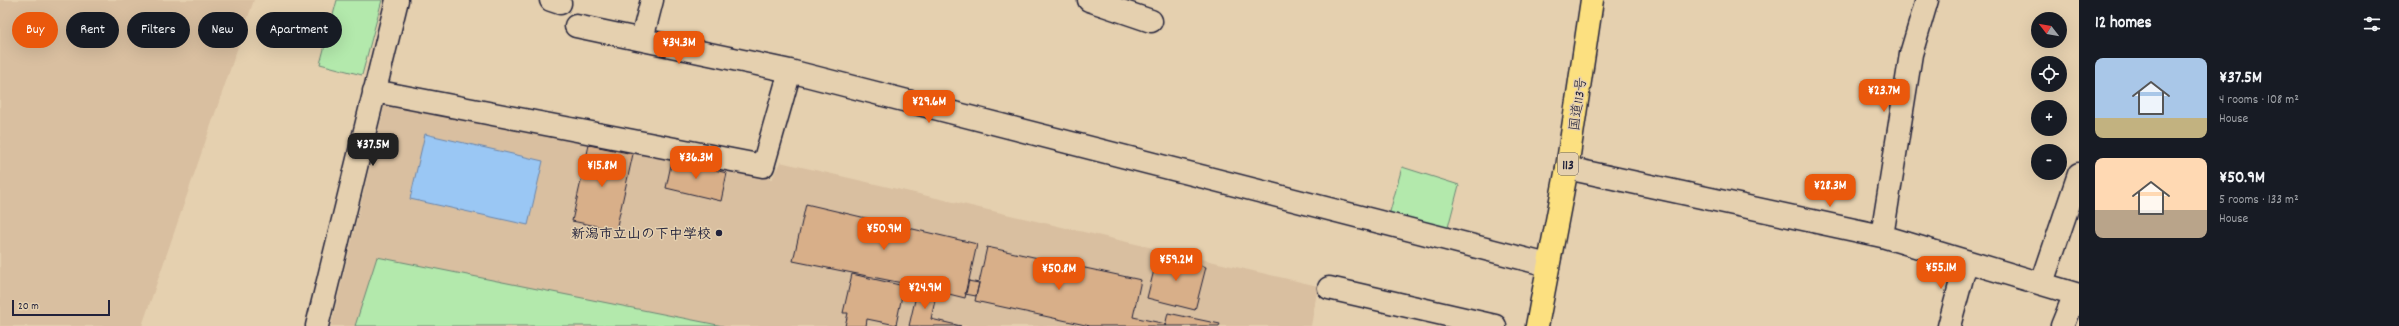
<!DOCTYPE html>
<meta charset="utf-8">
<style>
:root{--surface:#171b24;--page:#20242c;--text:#f1f3f6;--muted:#9ea1a6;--accent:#ea580c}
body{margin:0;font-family:Dekko,"Klee One",sans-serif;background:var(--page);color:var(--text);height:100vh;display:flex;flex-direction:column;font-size:15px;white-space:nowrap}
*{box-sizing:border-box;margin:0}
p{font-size:13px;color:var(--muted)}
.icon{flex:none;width:22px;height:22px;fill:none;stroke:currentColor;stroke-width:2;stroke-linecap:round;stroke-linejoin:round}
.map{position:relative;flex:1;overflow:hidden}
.details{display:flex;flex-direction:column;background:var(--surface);width:320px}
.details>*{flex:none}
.hud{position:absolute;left:12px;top:12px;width:380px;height:36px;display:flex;gap:8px}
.needle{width:26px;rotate:301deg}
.controls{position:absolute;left:2031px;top:12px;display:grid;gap:8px}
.controls a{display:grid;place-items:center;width:36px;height:36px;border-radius:50%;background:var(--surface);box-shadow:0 4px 16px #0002;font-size:20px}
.scale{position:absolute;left:12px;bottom:10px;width:98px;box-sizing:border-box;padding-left:4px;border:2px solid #22223b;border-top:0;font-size:11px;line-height:14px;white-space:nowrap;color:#22223b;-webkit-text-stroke:3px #e5d0af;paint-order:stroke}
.price{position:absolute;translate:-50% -34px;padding:0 9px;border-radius:8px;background:var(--accent);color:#fff;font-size:13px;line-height:26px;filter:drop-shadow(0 1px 2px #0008)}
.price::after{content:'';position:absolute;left:50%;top:24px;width:12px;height:9px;margin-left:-6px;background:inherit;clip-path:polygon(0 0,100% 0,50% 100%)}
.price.selected{background:#222;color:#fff}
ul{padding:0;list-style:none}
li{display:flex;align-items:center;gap:12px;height:100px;padding:0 16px}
li span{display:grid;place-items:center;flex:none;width:112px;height:80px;border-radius:8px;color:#555}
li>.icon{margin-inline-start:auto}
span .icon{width:48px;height:48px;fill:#fffc;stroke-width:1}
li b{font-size:17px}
h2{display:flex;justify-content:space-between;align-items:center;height:48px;padding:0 16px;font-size:17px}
.chip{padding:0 14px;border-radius:18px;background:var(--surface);box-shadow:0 4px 16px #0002;font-size:14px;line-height:36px}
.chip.selected{background:var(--accent);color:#fff}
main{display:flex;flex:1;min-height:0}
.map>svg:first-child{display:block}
.built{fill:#d9bfa0}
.green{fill:#b3e9ac;stroke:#6a8674}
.water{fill:#9ac7f4;stroke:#6a85aa}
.building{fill:#d8af89;stroke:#22223b}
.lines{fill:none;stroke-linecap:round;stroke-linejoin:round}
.minor-casing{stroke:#22223b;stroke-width:25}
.highway-casing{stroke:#22223b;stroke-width:25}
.minor{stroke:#e5d0af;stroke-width:22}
.highway{stroke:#fce080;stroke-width:22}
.poi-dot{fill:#22223b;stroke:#e5d0af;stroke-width:1.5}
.labels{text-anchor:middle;stroke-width:3;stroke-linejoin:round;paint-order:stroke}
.shield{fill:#e5d0af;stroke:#5c565e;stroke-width:1}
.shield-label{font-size:13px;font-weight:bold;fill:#22223b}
.street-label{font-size:14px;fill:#22223b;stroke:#e5d0af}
.poi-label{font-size:14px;font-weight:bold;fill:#22223b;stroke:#e5d0af;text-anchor:end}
</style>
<main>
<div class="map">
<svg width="2079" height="326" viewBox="0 0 2079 326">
<rect width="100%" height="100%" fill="#e5d0af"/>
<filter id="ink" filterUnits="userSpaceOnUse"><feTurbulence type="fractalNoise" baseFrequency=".025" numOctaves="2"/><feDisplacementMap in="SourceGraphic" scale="8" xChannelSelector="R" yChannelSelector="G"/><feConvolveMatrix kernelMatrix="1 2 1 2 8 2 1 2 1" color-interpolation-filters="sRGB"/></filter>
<g filter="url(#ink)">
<!-- built -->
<path class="built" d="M0,0H254L142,326H0Z
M385,104L772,179L780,162L1318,286L1311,326H331Z"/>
<!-- green -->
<path class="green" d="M337,0H382L362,75L320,64Z
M1402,167L1459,185L1445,239L1387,223Z
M377,257L723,326H355Z"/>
<!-- water -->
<path class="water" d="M425,134L543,161L528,225L410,199Z"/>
<!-- building -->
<path class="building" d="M589,145L633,154L616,230L572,221Z
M672,160L727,173L721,201L666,188Z
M806,204L977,244L965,298L912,285L793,261Z
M987,247L1141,280L1133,317L1166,324L1165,326H1090L975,301Z
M1158,254L1206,267L1195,310L1147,298Z
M852,274L904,286L896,325L867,319L866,326H845L848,313H843Z
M968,281L979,283L976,296L965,294Z
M918,287L937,291L931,319L961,326H909Z
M1168,313L1220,324L1219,326H1165Z"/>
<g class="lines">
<!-- minor casing -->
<g class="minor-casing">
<path id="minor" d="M551,0L560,3
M1089,0L1151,21
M576,26L790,71
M642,39L652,0
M374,91L763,166L790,71L1548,265
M1567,168L1882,236L2079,295
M1882,236L1911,54L1927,0
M2042,283L2079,174
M1329,288L1495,326
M317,326L397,0
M1949,326L1966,263
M2062,326L2075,294"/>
</g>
<!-- highway casing -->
<g class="highway-casing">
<path id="highway" d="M1537,326L1567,168L1592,0"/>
</g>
<!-- minor -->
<use href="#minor" class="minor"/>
<!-- highway -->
<use href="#highway" class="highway"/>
</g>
</g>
<!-- markers -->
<circle class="poi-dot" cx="719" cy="233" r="4"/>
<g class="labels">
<!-- shield labels -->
<rect class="shield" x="1558" y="153" width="20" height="22" rx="3"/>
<g class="shield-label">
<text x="1568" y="169">113</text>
</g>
<!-- street labels -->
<g class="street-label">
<text transform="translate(1577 104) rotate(-82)" y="5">国道113号</text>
</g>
<!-- poi labels -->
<g class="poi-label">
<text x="711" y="238">新潟市立山の下中学校</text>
</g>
</g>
</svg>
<div class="controls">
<a><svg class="needle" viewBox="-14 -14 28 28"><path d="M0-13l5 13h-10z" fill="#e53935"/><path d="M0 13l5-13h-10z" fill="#9ea1a6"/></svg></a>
<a><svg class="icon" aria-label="locate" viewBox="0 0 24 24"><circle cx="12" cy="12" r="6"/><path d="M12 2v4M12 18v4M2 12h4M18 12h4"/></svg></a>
<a>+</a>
<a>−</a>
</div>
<div class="scale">20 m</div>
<b class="price" style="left:679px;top:65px">¥34.3M</b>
<b class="price" style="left:1884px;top:113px">¥23.7M</b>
<b class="price" style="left:929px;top:124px">¥29.6M</b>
<b class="price selected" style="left:373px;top:167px">¥37.5M</b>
<b class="price" style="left:696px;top:180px">¥36.3M</b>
<b class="price" style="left:602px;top:188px">¥15.8M</b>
<b class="price" style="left:1830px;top:208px">¥28.3M</b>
<b class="price" style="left:884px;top:251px">¥50.9M</b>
<b class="price" style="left:1176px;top:282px">¥59.2M</b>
<b class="price" style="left:1941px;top:290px">¥55.1M</b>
<b class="price" style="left:1059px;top:291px">¥50.8M</b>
<b class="price" style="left:925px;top:310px">¥24.9M</b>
<div class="hud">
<a class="chip selected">Buy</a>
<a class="chip">Rent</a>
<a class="chip">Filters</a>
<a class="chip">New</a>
<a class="chip">Apartment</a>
</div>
</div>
<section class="details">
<h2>12 homes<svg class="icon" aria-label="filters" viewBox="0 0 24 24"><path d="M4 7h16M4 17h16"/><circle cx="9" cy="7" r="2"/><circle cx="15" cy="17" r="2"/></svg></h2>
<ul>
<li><span style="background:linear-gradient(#a9c7e8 75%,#c2b280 0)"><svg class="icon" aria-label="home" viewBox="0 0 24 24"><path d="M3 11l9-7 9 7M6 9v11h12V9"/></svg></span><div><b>¥37.5M</b><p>4 rooms · 108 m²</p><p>House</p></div></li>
<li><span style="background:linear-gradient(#ffd9b3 65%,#b9a48a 0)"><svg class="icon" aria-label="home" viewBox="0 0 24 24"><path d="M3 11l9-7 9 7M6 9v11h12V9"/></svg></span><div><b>¥50.9M</b><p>5 rooms · 133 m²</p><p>House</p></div></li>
</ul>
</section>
</main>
